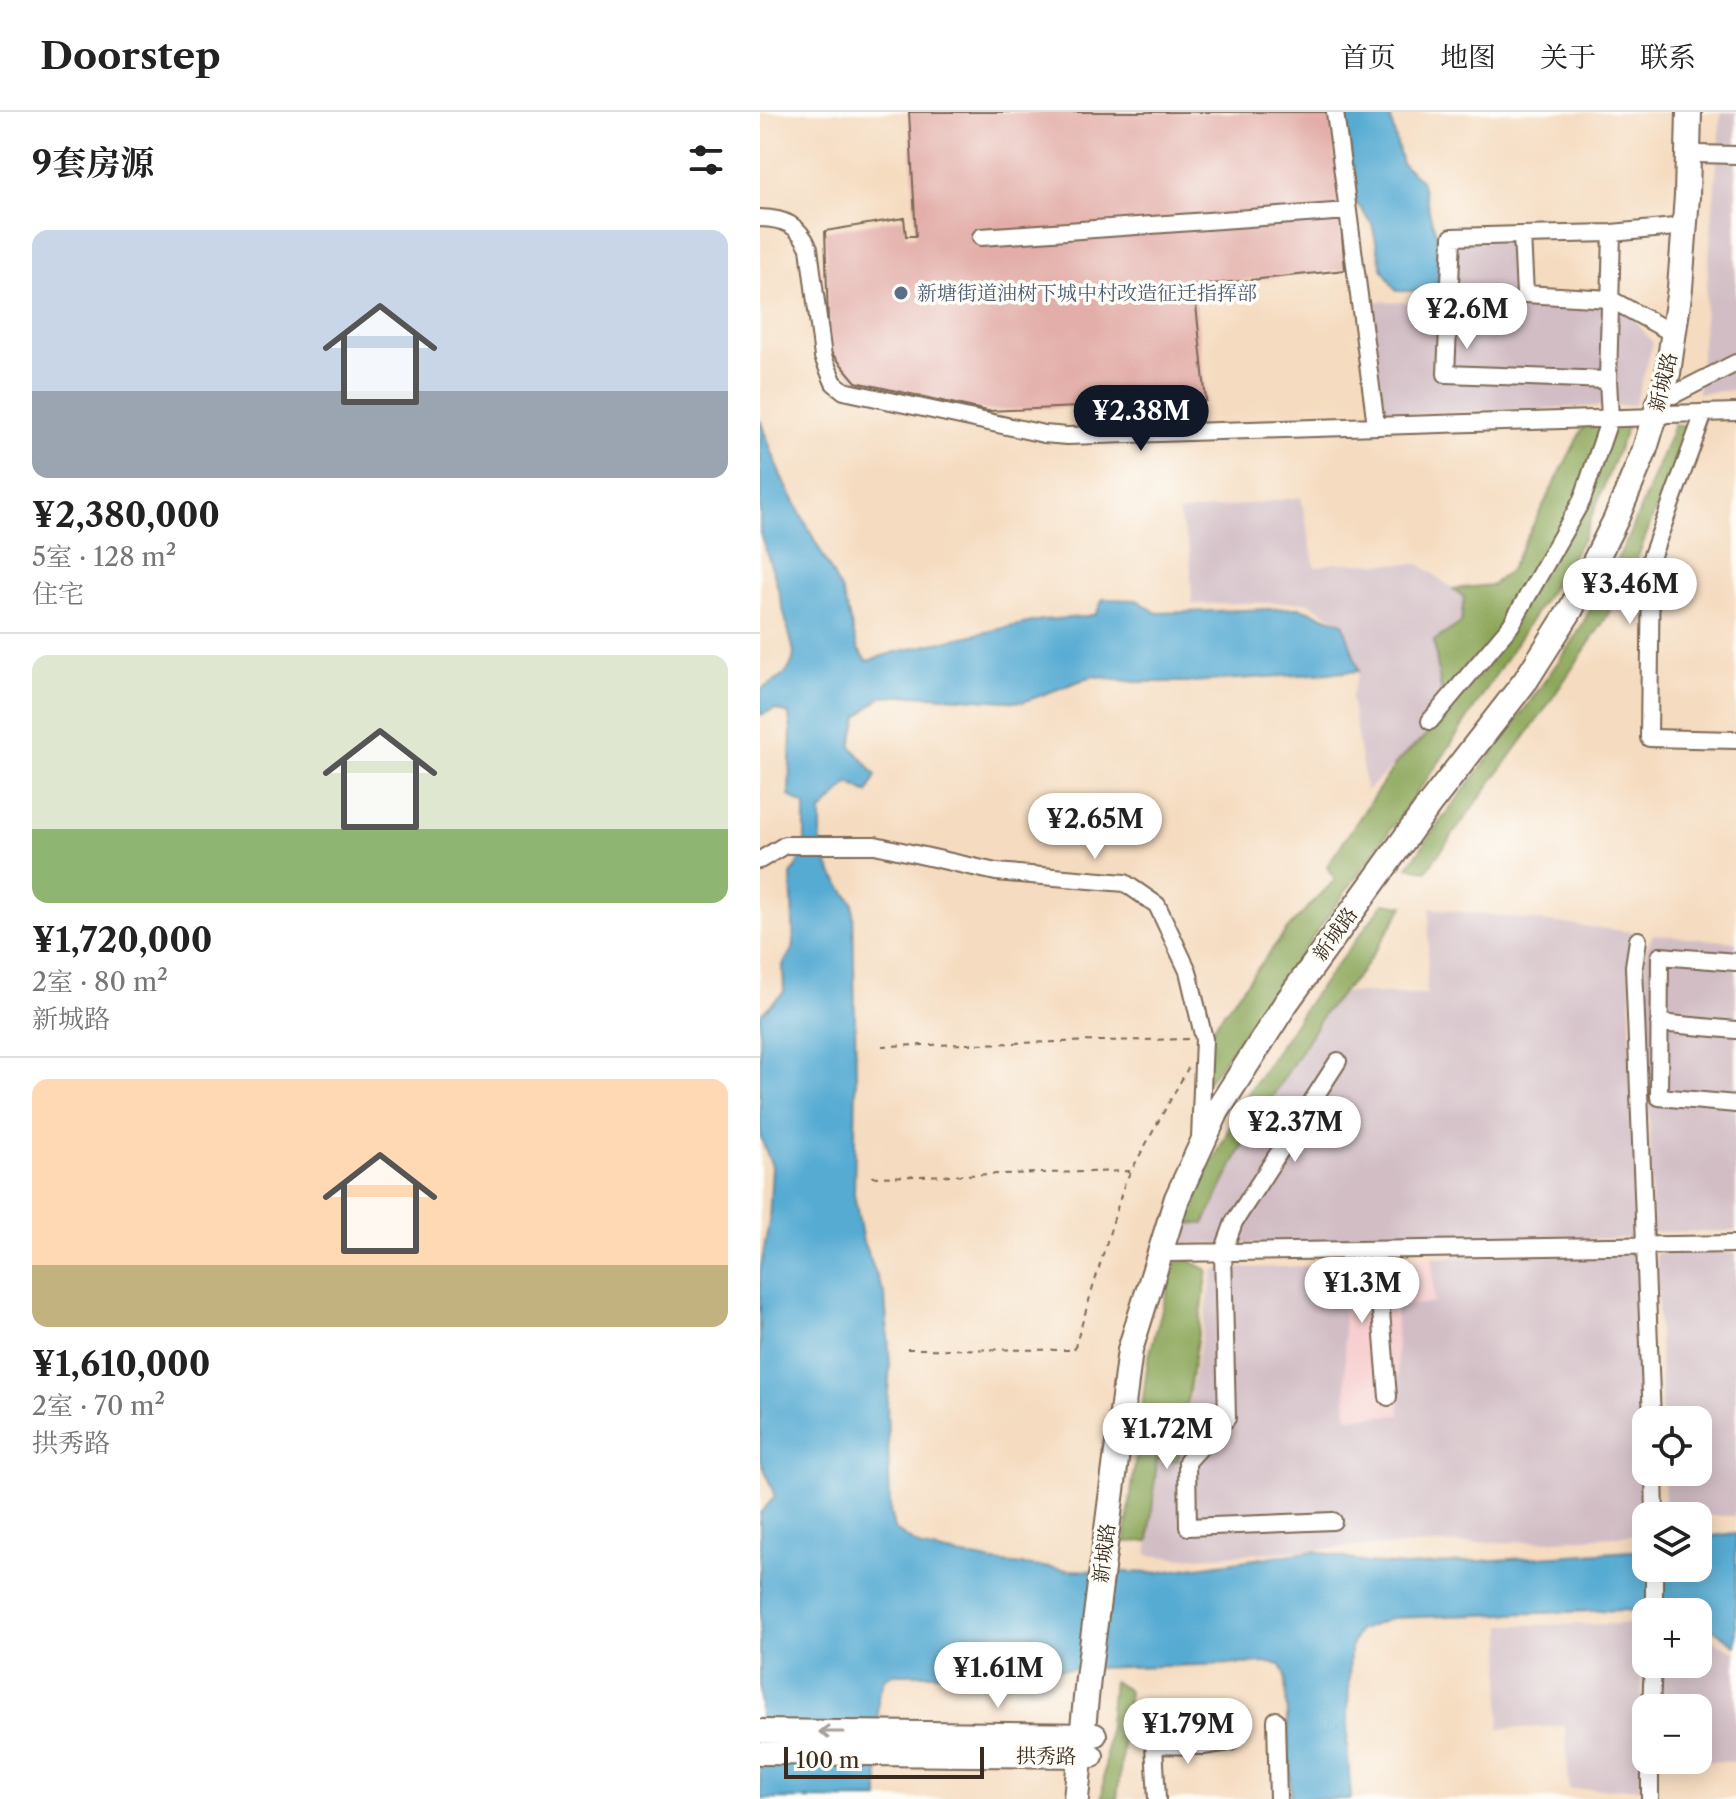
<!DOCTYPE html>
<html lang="zh">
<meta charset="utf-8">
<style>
:root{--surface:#fff;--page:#f6f6f6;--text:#222;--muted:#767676;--line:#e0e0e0;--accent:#111827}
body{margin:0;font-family:"Libre Caslon Text","Noto Serif SC",serif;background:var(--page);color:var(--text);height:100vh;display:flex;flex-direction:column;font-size:30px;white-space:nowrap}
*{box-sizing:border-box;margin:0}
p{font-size:26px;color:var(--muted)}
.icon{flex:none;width:44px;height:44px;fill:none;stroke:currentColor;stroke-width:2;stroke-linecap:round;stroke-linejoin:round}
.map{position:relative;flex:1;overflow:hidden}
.panel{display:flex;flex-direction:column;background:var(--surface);width:760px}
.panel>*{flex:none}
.tools{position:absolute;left:872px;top:1294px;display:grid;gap:16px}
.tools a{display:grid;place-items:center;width:80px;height:80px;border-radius:16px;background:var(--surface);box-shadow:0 4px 20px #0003;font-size:40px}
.scale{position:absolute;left:24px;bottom:20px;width:200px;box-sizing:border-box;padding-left:8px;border:4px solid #3b2a1e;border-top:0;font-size:22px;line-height:28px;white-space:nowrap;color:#3b2a1e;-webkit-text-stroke:6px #fdfcf7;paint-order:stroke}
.price{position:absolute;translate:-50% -68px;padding:0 18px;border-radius:28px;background:#fff;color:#222;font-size:26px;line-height:52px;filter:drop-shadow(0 2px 4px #0008)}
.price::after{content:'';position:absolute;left:50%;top:48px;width:24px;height:18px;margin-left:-12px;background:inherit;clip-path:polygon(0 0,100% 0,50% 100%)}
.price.on{background:var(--accent);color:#fff}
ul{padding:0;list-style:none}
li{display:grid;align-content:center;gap:16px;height:424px;padding:0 32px}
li+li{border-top:2px solid var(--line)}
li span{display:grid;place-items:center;height:248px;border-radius:16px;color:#555}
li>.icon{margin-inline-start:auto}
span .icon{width:144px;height:144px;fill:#fffc;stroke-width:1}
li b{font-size:34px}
h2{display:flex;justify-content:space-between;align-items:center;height:96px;padding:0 32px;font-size:34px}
header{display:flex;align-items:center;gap:48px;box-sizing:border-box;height:112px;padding:0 40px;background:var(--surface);border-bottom:2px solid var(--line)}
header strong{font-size:38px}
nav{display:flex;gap:44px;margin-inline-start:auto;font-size:28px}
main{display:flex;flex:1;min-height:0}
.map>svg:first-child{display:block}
.built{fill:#f7cfd0}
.industrial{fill:#d2bdc5}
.forest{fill:#8aa557;stroke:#62683a;stroke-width:2}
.water{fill:#57abd3;stroke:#496a78;stroke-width:2}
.building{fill:#e3aea9}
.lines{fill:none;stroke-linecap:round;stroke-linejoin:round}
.street-casing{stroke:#7c6856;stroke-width:20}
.secondary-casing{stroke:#7c6856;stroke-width:26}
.primary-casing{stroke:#7c6856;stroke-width:28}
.path{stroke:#7c6856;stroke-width:2;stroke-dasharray:6 6;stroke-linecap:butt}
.street{stroke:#fff;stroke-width:16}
.secondary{stroke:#fff;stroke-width:22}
.primary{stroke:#fff;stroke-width:24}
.oneway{stroke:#a79f9a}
.service-dot{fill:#5c6f8a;stroke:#fdfcf7;stroke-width:3}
.labels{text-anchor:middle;stroke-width:7;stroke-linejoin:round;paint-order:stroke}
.service-label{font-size:20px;fill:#4e5e75;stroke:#fdfcf7;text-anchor:start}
.street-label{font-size:20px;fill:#3b2a1e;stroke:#fdfcf7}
</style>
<header>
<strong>Doorstep</strong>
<nav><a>首页</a><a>地图</a><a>关于</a><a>联系</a></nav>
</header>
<main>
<section class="panel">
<h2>9套房源<svg class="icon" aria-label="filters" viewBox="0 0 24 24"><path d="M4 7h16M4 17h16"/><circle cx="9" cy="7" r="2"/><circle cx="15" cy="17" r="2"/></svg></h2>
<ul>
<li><span style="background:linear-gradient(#c9d6e8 65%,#9aa5b1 0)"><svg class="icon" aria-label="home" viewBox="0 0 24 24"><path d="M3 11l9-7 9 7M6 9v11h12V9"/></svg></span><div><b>¥2,380,000</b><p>5室 · 128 m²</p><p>住宅</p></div></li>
<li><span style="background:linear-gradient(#dfe7d0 70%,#8fb573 0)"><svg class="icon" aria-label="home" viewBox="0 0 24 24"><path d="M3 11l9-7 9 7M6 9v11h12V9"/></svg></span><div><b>¥1,720,000</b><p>2室 · 80 m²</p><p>新城路</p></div></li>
<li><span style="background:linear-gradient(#ffd9b3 75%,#c2b280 0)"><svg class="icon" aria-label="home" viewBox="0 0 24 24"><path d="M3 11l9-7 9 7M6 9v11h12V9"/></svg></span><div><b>¥1,610,000</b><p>2室 · 70 m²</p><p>拱秀路</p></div></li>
</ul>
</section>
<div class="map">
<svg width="976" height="1687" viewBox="0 0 976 1687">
<rect width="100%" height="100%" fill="#fdfcf7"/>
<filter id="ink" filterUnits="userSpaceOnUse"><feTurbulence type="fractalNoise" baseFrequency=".0125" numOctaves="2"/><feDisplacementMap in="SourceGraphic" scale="16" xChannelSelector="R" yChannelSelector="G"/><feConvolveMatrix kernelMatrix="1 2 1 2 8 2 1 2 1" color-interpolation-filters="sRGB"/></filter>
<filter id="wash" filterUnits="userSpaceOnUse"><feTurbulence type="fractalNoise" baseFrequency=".006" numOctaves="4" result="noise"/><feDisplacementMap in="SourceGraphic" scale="32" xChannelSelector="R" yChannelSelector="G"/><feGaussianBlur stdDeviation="1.8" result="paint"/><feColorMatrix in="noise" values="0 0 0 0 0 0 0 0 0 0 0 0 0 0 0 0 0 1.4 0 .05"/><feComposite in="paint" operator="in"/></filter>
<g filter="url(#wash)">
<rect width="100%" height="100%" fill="#f5dbbf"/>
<!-- built -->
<path class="built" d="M672,1146L674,1191L635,1194L641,1303L587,1305L582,1153Z"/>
<!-- industrial -->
<path class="industrial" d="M961,0H976V278L938,281Z
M689,117L762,123L758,185L864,195L893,231L875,293L624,303L612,189L677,191Z
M541,385L555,455L574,451L660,452L704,485L701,511L674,529L685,606L606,679L591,585L599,559L583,511L547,490L432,492L430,439L418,401Z
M670,796L873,820L870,907L878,1126L424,1132L428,1111L444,1112L485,1029L564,901L586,880L666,883Z
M893,822L976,830V1119L892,1120L885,840Z
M776,1140H878L885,1422L784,1429L592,1435L422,1446L387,1443L397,1347L418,1348L454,1157L582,1153L587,1305L640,1303L635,1194L674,1191L672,1146Z
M896,1141H976V1392L974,1404H905L904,1360H938V1308H902Z
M882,1512L881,1604L886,1629L885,1676L809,1677L805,1614L739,1617L743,1513Z
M938,1522L976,1540V1650L906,1648H938V1596H902L901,1552H938Z"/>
<!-- forest -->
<path class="forest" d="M871,305L823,427L682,646L442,978L444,927L529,815L575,768L567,754L637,650L685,606L674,529L701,511L704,485L693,477L732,473L750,458L828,306Z
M914,313L927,315L877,447L846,506L781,603L666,759L648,755L679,711L747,622L815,526L869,425Z
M624,791L644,794L602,859L564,901L485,1029L444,1112L428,1111L437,1084L478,997L550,888Z
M428,1148L448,1158L418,1349L397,1347L389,1429L365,1430L388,1248L415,1151Z
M353,1569L369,1579L357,1687H342Z"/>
<!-- water -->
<path class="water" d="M585,0H629L642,52L661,68L672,110L681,132L677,179H636L622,156L612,112L596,90Z
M0,308L21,364L82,480L98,537L107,549L132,541L235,518L282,508L323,505L336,502L343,487L377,488L397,501L540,496L583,511L599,559L431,570H375L333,564L263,590L153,583L121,585L98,605L91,634L116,663L108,681L89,671L61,700V739L73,763L93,791L96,968L94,1082L103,1130L125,1184L130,1253L127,1293L130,1399L134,1417L162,1436L234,1450L311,1458L394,1461L555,1439L607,1451L645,1454L886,1438V1456H938V1426L976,1421V1533L950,1515L938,1512V1500L886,1501L863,1498L632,1506L598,1519L590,1537L587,1634L591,1687H531L525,1563L521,1553L511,1551L296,1557L211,1562H133L124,1567L118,1585L119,1687H0V1401L15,1385L0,1346V1159L9,1110L12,1054L0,1024V903L24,880L23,853L34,834L31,763L45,740V693L29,684L31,620L29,602L15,597L0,603V578C17,568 33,562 34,540L15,465L0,421Z"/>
<g id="blocks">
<!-- building -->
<path class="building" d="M149,0H571L585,158L434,174L446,289L228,299L96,270L69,238L65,119L144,106L146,124H156Z"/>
</g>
</g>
<g filter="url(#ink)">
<use href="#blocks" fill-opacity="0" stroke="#7c6856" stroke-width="2"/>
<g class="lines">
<!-- street casing -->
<g class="street-casing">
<path id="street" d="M575,0L616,313
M938,42L976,43
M0,106C25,107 38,112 49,136L63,245L74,271L84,279L284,322L307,324L895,305L907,302L976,300
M852,121L925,114
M762,123L692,125L686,262L848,268
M221,125L588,99
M913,283L976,251
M944,301L891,446L889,626L976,628
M670,609L751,513L822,388L850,306L848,268L852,121L762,123L765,182L850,187L914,222
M0,748L25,733H115L236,760L365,771L397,793L428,859L444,927L440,1027
M878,828L874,854L892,1308
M976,850L900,844L899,985L976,992
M899,911L976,918
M616,1138L628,1285
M410,1141L976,1132
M894,1360L895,1404
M573,1409L428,1415L427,1350L467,1306L463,1140L474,1110L578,949
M894,1500V1456
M891,1596L893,1552
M516,1608L518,1687
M397,1687L394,1633L443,1634L470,1630
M890,1687V1648"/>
</g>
<!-- secondary casing -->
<g class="secondary-casing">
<path id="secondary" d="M0,1619L335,1623
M0,1641L332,1644"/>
</g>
<!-- primary casing -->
<g class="primary-casing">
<path id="primary" d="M316,1687L328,1566L370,1238L417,1086L457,999L526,891L669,693L766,568L811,497L856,407L884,340L908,261L920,176L927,84L929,0"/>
</g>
<!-- path -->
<path class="path" d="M122,934L430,927
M112,1065L370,1059
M147,1237L314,1238L365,1070L428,956"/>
<!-- street -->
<use href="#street" class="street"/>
<!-- secondary -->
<use href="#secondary" class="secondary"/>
<!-- primary -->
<use href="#primary" class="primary"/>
</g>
<!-- one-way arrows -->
<defs><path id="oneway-shaft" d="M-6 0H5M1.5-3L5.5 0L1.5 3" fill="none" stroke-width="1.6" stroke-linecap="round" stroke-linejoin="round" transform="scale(2)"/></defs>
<use class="oneway" href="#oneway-shaft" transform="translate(71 1620) rotate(-180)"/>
</g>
<!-- markers -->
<circle class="service-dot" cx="141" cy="181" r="8"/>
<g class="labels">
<!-- service labels -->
<g class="service-label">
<text x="157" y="188">新塘街道油树下城中村改造征迁指挥部</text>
</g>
<!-- street labels -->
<g class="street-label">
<text transform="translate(903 270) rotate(-76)" y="7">新城路</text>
<text transform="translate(575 822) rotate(-54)" y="7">新城路</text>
<text transform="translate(344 1441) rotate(-83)" y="7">新城路</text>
<text x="286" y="1651">拱秀路</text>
</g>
</g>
</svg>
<div class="tools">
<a><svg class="icon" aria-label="locate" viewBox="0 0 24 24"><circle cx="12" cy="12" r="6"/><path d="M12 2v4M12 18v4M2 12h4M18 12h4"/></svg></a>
<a><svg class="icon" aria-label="layers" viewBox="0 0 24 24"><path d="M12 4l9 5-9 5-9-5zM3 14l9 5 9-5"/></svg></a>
<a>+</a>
<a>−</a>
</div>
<div class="scale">100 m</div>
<b class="price" style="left:707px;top:239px">¥2.6M</b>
<b class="price on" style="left:381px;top:341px">¥2.38M</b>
<b class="price" style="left:870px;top:514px">¥3.46M</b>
<b class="price" style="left:335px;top:749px">¥2.65M</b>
<b class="price" style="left:535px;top:1052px">¥2.37M</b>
<b class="price" style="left:602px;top:1213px">¥1.3M</b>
<b class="price" style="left:407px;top:1359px">¥1.72M</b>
<b class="price" style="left:238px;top:1598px">¥1.61M</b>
<b class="price" style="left:428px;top:1654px">¥1.79M</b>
</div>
</main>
